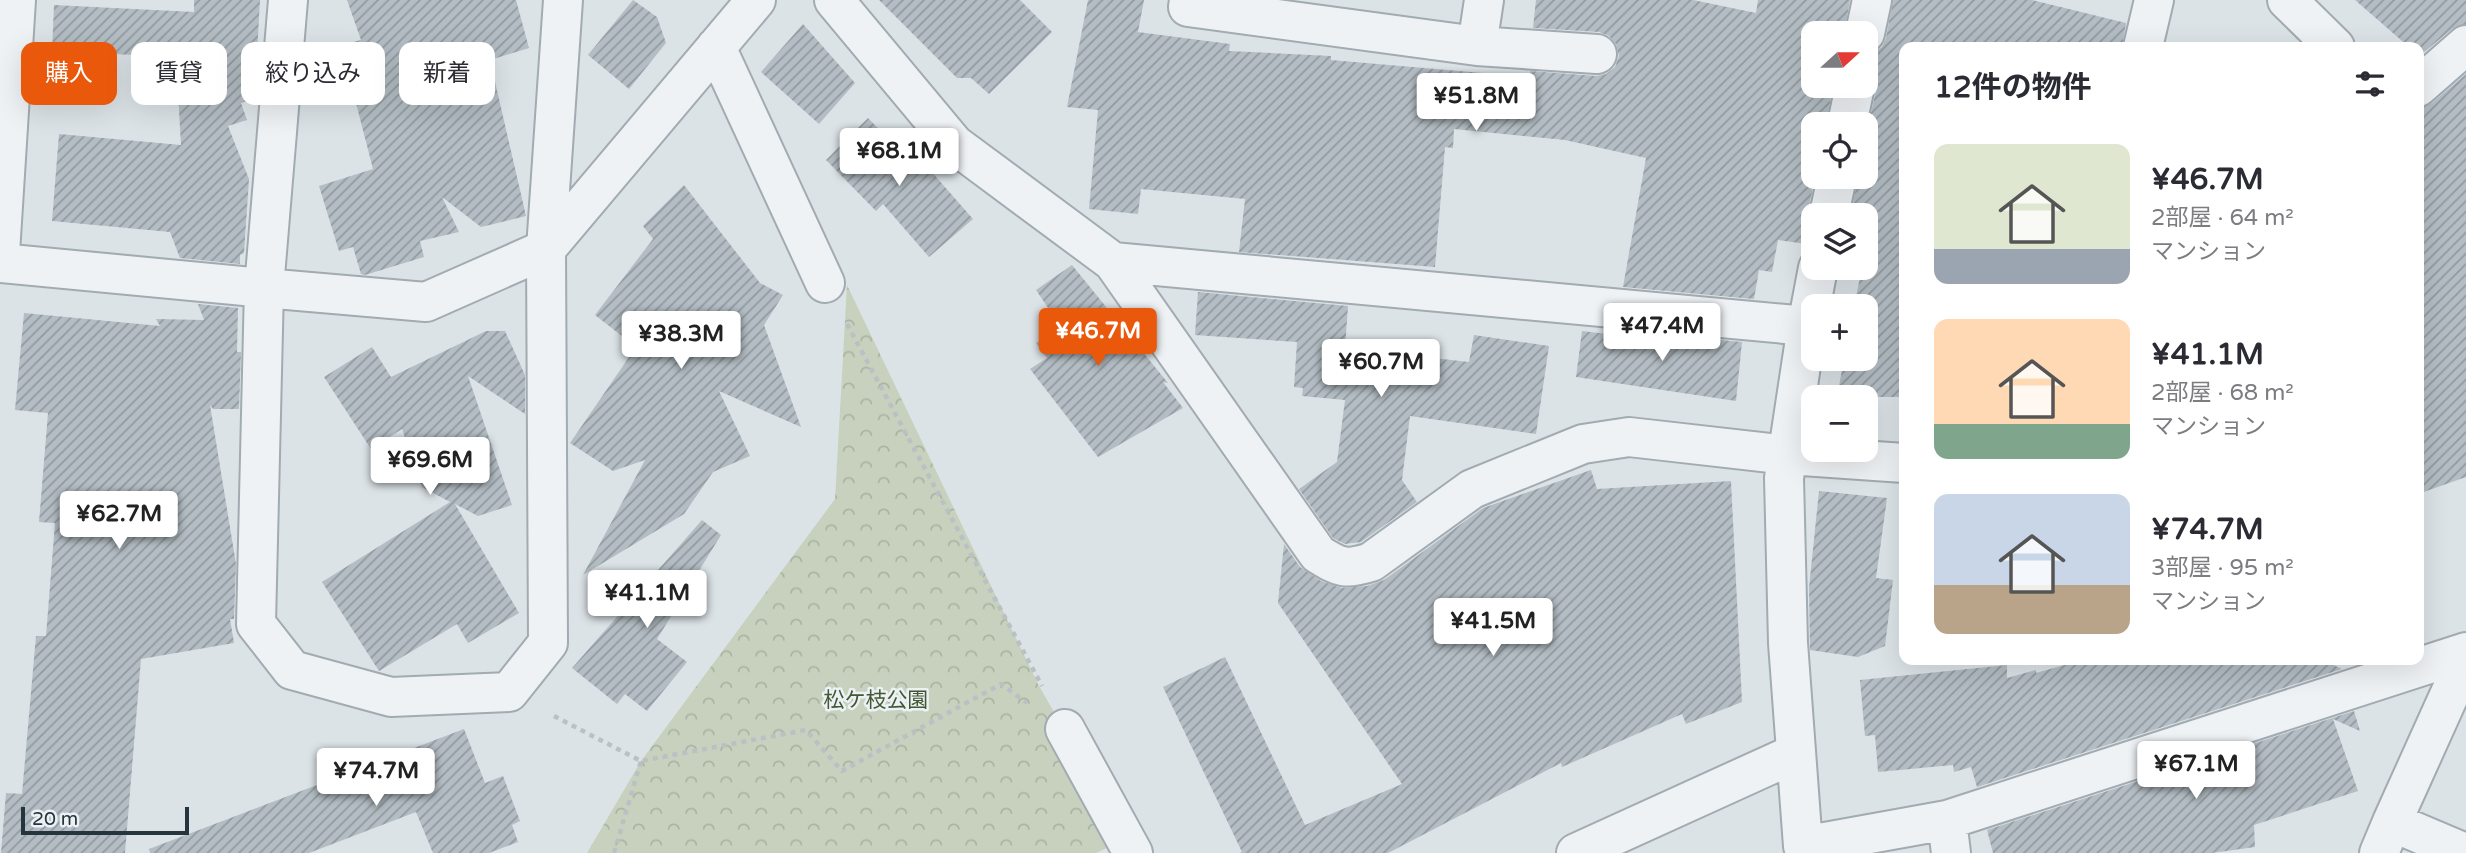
<!DOCTYPE html>
<html lang="ja">
<meta charset="utf-8">
<style>
:root{--surface:#fff;--page:#f7f7f7;--text:#2b2b33;--muted:#7c7c81;--accent:#ea580c}
body{margin:0;font-family:"Varela Round","Noto Sans JP",sans-serif;background:var(--page);color:var(--text);height:100vh;display:flex;flex-direction:column;font-size:26px;white-space:nowrap}
*{box-sizing:border-box;margin:0}
p{font-size:23px;color:var(--muted)}
.icon{flex:none;width:38px;height:38px;fill:none;stroke:currentColor;stroke-width:2;stroke-linecap:round;stroke-linejoin:round}
.map{position:relative;flex:1;overflow:hidden}
.sheet{position:absolute;left:1899px;top:42px;width:525px;height:623px;display:flex;flex-direction:column;background:var(--surface);border-radius:14px;box-shadow:0 7px 28px #0002}
.sheet>*{flex:none}
.top-card{position:absolute;left:21px;top:42px;width:665px;height:63px;display:flex;gap:14px}
.needle{width:46px;rotate:69deg}
.controls{position:absolute;left:1801px;top:21px;display:grid;gap:14px}
.controls a{display:grid;place-items:center;width:77px;height:77px;border-radius:14px;background:var(--surface);box-shadow:0 7px 28px #0002;font-size:35px}
.scale{position:absolute;left:21px;bottom:18px;width:168px;box-sizing:border-box;padding-left:7px;border:4px solid #25343d;border-top:0;font-size:19px;line-height:24px;white-space:nowrap;color:#25343d;-webkit-text-stroke:5px #ebf1f4;paint-order:stroke}
.price{position:absolute;translate:-50% -60px;padding:0 16px;border-radius:7px;background:#fff;color:#222;font-size:23px;line-height:46px;filter:drop-shadow(0 2px 4px #0008)}
.price::after{content:'';position:absolute;left:50%;top:42px;width:21px;height:16px;margin-left:-10px;background:inherit;clip-path:polygon(0 0,100% 0,50% 100%)}
.price.on{background:var(--accent);color:#fff}
ul{padding:0;list-style:none}
li{display:flex;align-items:center;gap:21px;height:175px;padding:0 35px}
li span{display:grid;place-items:center;flex:none;width:196px;height:140px;border-radius:14px;color:#555}
li>.icon{margin-inline-start:auto}
span .icon{width:84px;height:84px;fill:#fffc;stroke-width:1}
li b{font-size:30px}
h2{display:flex;justify-content:space-between;align-items:center;height:84px;padding:0 35px;font-size:30px}
.tag{padding:0 24px;border-radius:14px;background:var(--surface);box-shadow:0 7px 28px #0002;font-size:24px;line-height:63px}
.tag.on{background:var(--accent);color:#fff}
.map>svg:first-child{display:block}
.park{fill:url(#park-crowns)}
.building{fill:url(#building-hatch)}
.lines{fill:none;stroke-linecap:round;stroke-linejoin:round}
.street-casing{stroke:#a1abb1;stroke-width:42}
.path{stroke:#bac1c5;stroke-width:4.5;stroke-dasharray:5 5;stroke-linecap:butt}
.street{stroke:#eff2f5;stroke-width:38}
.labels{text-anchor:middle;stroke-width:5;stroke-linejoin:round;paint-order:stroke}
.park-label{font-size:21px;fill:#445932;stroke:#ebf1f4}
</style>
<div class="map">
<svg width="2466" height="853" viewBox="0 0 2466 853">
<defs>
<pattern id="park-crowns" width="20" height="18" patternUnits="userSpaceOnUse" patternTransform="scale(1.75)"><rect width="20" height="18" fill="#c7d1bd"/><path d="M2 6a3 3 0 1 1 6 0M12 15a3 3 0 1 1 6 0" fill="none" stroke="#abb4a3"/></pattern>
<pattern id="building-hatch" width="6" height="6" patternUnits="userSpaceOnUse" patternTransform="scale(1.75)"><rect width="6" height="6" fill="#b3bdc3"/><path d="M-1 1l2-2M0 6l6-6M5 7l2-2" fill="none" stroke="#919aa0"/></pattern>
</defs>
<rect width="100%" height="100%" fill="#dce3e7"/>
<!-- park -->
<path class="park" d="M847,285L1038,684L1126,839L1096,853H587L641,761L835,499Z"/>
<!-- building -->
<path class="building" d="M194,0H260L257,54L242,59L256,98L241,103L247,120L228,126L249,179L244,253L240,255V264L180,258L170,232L52,221L59,134L181,145L176,57L52,51L54,5L194,12Z
M347,0H516L529,48L490,60L526,216L481,227L442,197L459,232L420,241L424,257L365,275L361,274L353,247L339,251L319,186L373,169L341,45L361,40Z
M633,0L657,17L666,43L629,89L588,55Z
M879,0H1020L1052,32L989,94L971,78H957Z
M1088,0H1144L1138,32L1230,44L1229,51L1331,56V60L1529,77L1530,71L1596,76L1606,74L1615,67L1619,56L1616,44L1609,36L1599,32L1533,28L1536,0H1693L1756,13L1758,0H1850L1844,33H1813V86H1833L1826,124H1813L1815,177L1808,211V221L1813,229V245L1778,240L1772,272L1759,270L1754,299L1623,287L1646,158L1565,140L1454,129L1453,148L1445,147L1435,267L1239,252L1245,199L1141,189L1138,214L1089,209L1098,110L1067,107Z
M1893,0H2032L2126,23L2122,47H1904V397H1837L1844,359H1866V306H1854L1862,268H1866V215H1851L1858,177H1866V134L1876,91L1875,79L1866,68V54H1872L1882,47L1886,38Z
M2355,0H2466V24L2452,29L2418,57V47H2409Z
M803,24L855,83L819,124L761,72Z
M2466,74V477L2418,494V108L2432,103Z
M868,118L924,175L930,170L973,219L929,257L883,204L876,211L826,160Z
M684,185L760,283L783,295L764,325L801,427L719,391L750,456L713,472L684,514L583,575L645,460L613,471L570,443L636,347L595,315L653,239L643,226Z
M1072,265L1168,383L1163,382L1183,408L1098,457L1030,369L1047,358L1036,343L1061,327L1036,290Z
M1198,292L1348,306L1345,348L1469,362L1474,335L1549,346L1536,434L1410,416L1402,480L1417,502L1361,542L1345,544L1333,538L1299,489L1337,462L1345,400L1302,396L1303,388L1294,387L1297,342L1195,335Z
M198,304L238,308L237,352H241L239,409H213L210,405L236,564L234,619H230L234,643L141,659L125,853H1L6,793L22,794L36,636H46L55,523L39,522L48,413L15,410L24,313L160,326L156,319L204,320Z
M1616,330L1742,342L1736,401L1576,377L1582,331L1615,335Z
M486,331H505L525,375V414L468,376L512,505L478,516L455,504L519,613L468,643L457,624L379,671L322,582L450,502L422,487L402,429L371,449L324,377L372,347L391,377Z
M1591,470L1597,489L1731,481L1742,702L1686,724L1682,714L1562,767L1561,763L1388,853H1239L1242,852L1163,687L1225,657L1305,825L1402,784L1278,603L1284,544L1300,567L1321,581L1342,588L1367,586L1384,580L1483,508Z
M1819,491L1887,498L1876,578L1893,580L1885,646L1858,657L1810,650L1809,588Z
M702,520L721,535L657,639L687,662L647,711L625,694L617,704L572,668Z
M2082,660H2323L2342,669L1977,787L1971,767L1954,772L1953,765L1878,772L1875,735L1865,736L1860,680L2007,665V678L2036,670V673Z
M2354,711L2360,731L2333,719L2358,791L2254,825L2255,847L2212,853H1993L1987,830Z
M464,729L485,783L503,776L520,821L512,825L518,842L489,853H433L416,812L309,853H150L149,849Z"/>
<g class="lines">
<!-- street casing -->
<g class="street-casing">
<path id="street" d="M288,0L264,288L426,302L546,249L756,0
M834,0L954,144L1113,262L1318,554C1340,568 1346,570 1371,562L1472,489L1583,444L1629,437L1788,455L1904,463
M1189,0L1188,7L1477,46L1484,0
M2287,0L2335,47
M1865,33L1872,0
M1477,46L1597,54
M716,47L825,283
M2143,47L2154,0
M2418,87L2466,45
M1847,124L1855,86
M1829,215L1837,177
M0,253L16,0
M1113,262L1807,326
M0,263L264,288L256,624L292,670L391,697L509,692L548,643L546,249L563,0
M1818,268L1807,326L1784,478L1788,643L1803,846L1947,820L1951,853
M1065,729L1133,853
M1947,820L2466,652
M2392,822L2466,658
M1576,853L1796,753
M2379,853L2392,822L2465,853"/>
</g>
<!-- path -->
<path class="path" d="M847,324L1042,686
M554,716L641,761L806,730L842,771L1001,684L1027,703
M614,853L641,761"/>
<!-- street -->
<use href="#street" class="street"/>
</g>
<g class="labels">
<!-- park labels -->
<g class="park-label">
<text x="876" y="707">松ケ枝公園</text>
</g>
</g>
</svg>
<div class="controls">
<a><svg class="needle" viewBox="-14 -14 28 28"><path d="M0-13l5 13h-10z" fill="#e53935"/><path d="M0 13l5-13h-10z" fill="#7c7c81"/></svg></a>
<a><svg class="icon" aria-label="locate" viewBox="0 0 24 24"><circle cx="12" cy="12" r="6"/><path d="M12 2v4M12 18v4M2 12h4M18 12h4"/></svg></a>
<a><svg class="icon" aria-label="layers" viewBox="0 0 24 24"><path d="M12 4l9 5-9 5-9-5zM3 14l9 5 9-5"/></svg></a>
<a>+</a>
<a>−</a>
</div>
<div class="scale">20 m</div>
<b class="price" style="left:1476px;top:133px">¥51.8M</b>
<b class="price" style="left:899px;top:188px">¥68.1M</b>
<b class="price" style="left:1662px;top:363px">¥47.4M</b>
<b class="price on" style="left:1098px;top:368px">¥46.7M</b>
<b class="price" style="left:681px;top:371px">¥38.3M</b>
<b class="price" style="left:1381px;top:399px">¥60.7M</b>
<b class="price" style="left:430px;top:497px">¥69.6M</b>
<b class="price" style="left:119px;top:551px">¥62.7M</b>
<b class="price" style="left:647px;top:630px">¥41.1M</b>
<b class="price" style="left:1493px;top:658px">¥41.5M</b>
<b class="price" style="left:2196px;top:801px">¥67.1M</b>
<b class="price" style="left:376px;top:808px">¥74.7M</b>
<div class="top-card">
<a class="tag on">購入</a>
<a class="tag">賃貸</a>
<a class="tag">絞り込み</a>
<a class="tag">新着</a>
</div>
<section class="sheet">
<h2>12件の物件<svg class="icon" aria-label="filters" viewBox="0 0 24 24"><path d="M4 7h16M4 17h16"/><circle cx="9" cy="7" r="2"/><circle cx="15" cy="17" r="2"/></svg></h2>
<ul>
<li><span style="background:linear-gradient(#dfe7d0 75%,#9aa5b1 0)"><svg class="icon" aria-label="home" viewBox="0 0 24 24"><path d="M3 11l9-7 9 7M6 9v11h12V9"/></svg></span><div><b>¥46.7M</b><p>2部屋 · 64 m²</p><p>マンション</p></div></li>
<li><span style="background:linear-gradient(#ffd9b3 75%,#7fa58c 0)"><svg class="icon" aria-label="home" viewBox="0 0 24 24"><path d="M3 11l9-7 9 7M6 9v11h12V9"/></svg></span><div><b>¥41.1M</b><p>2部屋 · 68 m²</p><p>マンション</p></div></li>
<li><span style="background:linear-gradient(#c9d6e8 65%,#b9a48a 0)"><svg class="icon" aria-label="home" viewBox="0 0 24 24"><path d="M3 11l9-7 9 7M6 9v11h12V9"/></svg></span><div><b>¥74.7M</b><p>3部屋 · 95 m²</p><p>マンション</p></div></li>
</ul>
</section>
</div>
